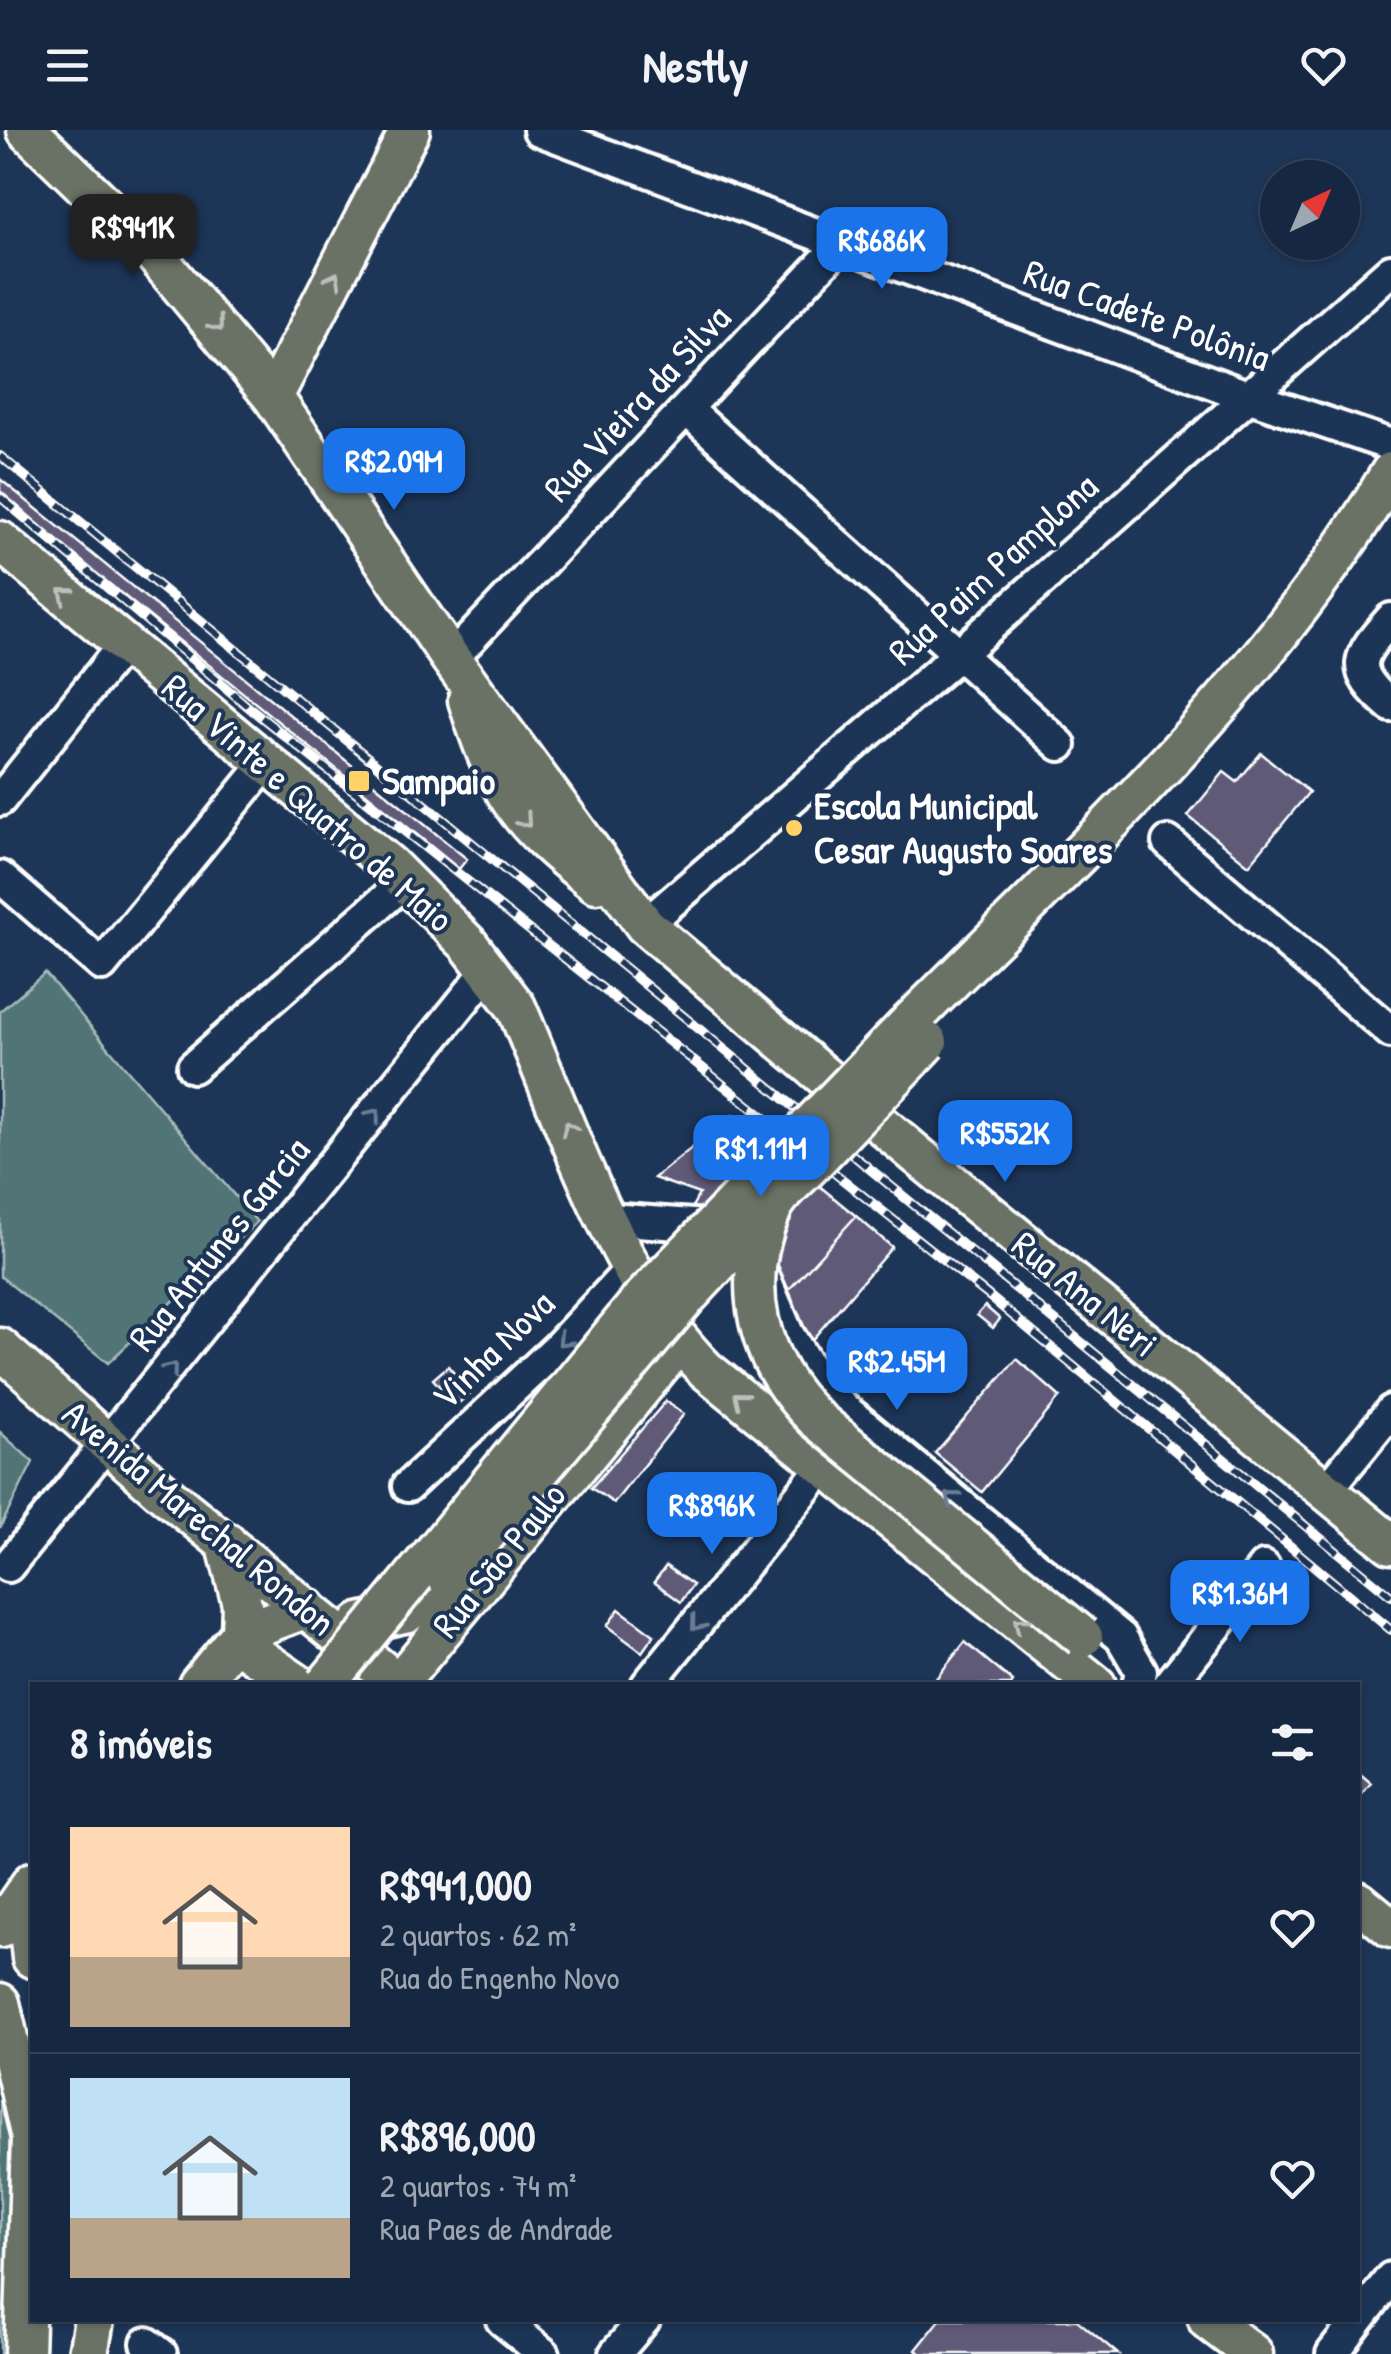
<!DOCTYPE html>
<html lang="pt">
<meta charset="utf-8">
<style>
:root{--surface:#162841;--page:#23344c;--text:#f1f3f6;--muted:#9ea6b1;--line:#35445a;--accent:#1a73e8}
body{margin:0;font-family:"Patrick Hand",sans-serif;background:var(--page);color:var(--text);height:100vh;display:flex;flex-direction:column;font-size:38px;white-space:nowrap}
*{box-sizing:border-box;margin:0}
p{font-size:32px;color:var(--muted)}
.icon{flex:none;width:55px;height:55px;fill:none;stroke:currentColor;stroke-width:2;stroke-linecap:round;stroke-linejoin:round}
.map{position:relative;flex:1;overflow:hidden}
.details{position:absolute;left:30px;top:1552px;width:1330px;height:640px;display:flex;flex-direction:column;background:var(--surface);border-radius:0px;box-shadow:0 2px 8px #0004,0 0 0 2px var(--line)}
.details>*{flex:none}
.needle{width:65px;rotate:44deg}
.fabs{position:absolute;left:1260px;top:30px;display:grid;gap:20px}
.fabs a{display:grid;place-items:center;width:100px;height:100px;border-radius:50%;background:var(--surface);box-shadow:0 2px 8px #0004,0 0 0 2px var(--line);font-size:50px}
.price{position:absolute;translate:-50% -85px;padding:0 22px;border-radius:20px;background:var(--accent);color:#fff;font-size:32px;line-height:65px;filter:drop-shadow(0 2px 5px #0008)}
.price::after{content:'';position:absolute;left:50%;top:60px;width:30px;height:22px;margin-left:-15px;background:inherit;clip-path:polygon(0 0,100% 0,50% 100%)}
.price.active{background:#222;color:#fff}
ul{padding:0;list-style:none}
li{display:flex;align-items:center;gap:30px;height:250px;padding:0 40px}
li+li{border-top:2px solid var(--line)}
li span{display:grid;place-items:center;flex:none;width:280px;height:200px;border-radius:0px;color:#555}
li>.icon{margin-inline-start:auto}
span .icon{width:120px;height:120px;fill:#fffc;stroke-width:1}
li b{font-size:42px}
h2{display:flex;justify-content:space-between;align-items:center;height:120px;padding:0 40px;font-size:42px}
header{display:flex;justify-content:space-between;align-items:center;height:130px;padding:0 40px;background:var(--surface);font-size:45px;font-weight:700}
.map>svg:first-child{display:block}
.green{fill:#517576;stroke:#a8baba;stroke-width:2.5}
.building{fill:#5e5a78;stroke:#fff;stroke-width:2.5}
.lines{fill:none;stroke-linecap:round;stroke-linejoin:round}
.minor-casing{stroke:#fff;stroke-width:38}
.major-casing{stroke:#fff;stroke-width:45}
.minor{stroke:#1d3557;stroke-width:30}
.major{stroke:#6b7165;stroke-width:38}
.rail-casing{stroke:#fff;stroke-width:10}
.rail{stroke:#1d3557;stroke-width:6;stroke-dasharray:19;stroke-linecap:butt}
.major-bridge-casing{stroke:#fff;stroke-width:45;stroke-linecap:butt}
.major-bridge{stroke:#6b7165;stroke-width:38}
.oneway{stroke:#bcbfba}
.oneway2{stroke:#6c7c92}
.poi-dot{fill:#ffd166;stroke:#1d3557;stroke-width:4}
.labels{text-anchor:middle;stroke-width:8;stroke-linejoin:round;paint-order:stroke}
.street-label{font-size:38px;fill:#fff;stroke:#1d3557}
.poi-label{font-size:38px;font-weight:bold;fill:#fff;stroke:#1d3557;text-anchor:start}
</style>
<header><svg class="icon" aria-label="menu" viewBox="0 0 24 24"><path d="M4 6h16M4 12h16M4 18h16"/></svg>Nestly<svg class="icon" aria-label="heart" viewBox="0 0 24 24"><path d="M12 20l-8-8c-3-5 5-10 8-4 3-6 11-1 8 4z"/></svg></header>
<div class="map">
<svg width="1391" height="2224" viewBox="0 0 1391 2224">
<rect width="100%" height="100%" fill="#1d3557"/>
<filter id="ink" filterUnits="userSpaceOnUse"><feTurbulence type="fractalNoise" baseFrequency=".01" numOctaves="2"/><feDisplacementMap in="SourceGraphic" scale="20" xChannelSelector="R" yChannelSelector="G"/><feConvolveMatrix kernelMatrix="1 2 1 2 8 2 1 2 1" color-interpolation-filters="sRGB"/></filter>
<g filter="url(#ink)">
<!-- green -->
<path class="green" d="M45,843L257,1092L108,1233L0,1146V881Z
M0,1302L33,1332L0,1398Z
M0,1945L18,1987L10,2224H0Z"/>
<!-- building -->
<path class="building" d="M0,349L467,729L459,739L74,425L0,361Z
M1261,623L1309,662L1249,735L1188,686L1224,642L1237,652Z
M733,985L856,1086L786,1163L708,1077L691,1079L699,1064L654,1048Z
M856,1086L892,1117L810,1212L786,1163Z
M985,1176L1000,1189L993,1198L977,1185Z
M1017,1229L1060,1267L982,1362L935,1323Z
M448,1236L471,1263L456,1275L433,1249Z
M666,1271L684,1284L614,1373L591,1358Z
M666,1436L693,1455L681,1472L654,1452Z
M619,1479L654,1505L642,1522L607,1496Z
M965,1512L1013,1552L1011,1555H931Z
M1358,1642L1371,1653L1358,1669Z
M940,2190H1077L1118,2224H921L916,2220Z"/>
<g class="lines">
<!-- minor casing -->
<g class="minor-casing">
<path id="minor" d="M539,0L1247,266L1391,315
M686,279L1060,615
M1391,489C1357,527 1348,539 1391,576
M451,529L840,115
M0,670L125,513
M1168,712L1391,902
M0,747L102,835L268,631
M645,795L959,524L1391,140
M193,937L406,751
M609,1089L721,1097L751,1117L788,1204L824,1262L1121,1507L1141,1541L1138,1555
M408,1356L557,1218L631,1139
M1326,1361L1391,1281
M8,1436L489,839
M647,1555L824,1336
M1169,1555L1264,1437
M502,2190L544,2224
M147,2213L161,2224
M615,2224L644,2190
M1332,2224L1391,2148"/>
</g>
<!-- major casing -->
<g class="major-casing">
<path id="major" d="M27,0L150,119L273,267L451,529L645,795L917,1025L1391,1414
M273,267L410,0
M0,411L389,735L468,814L516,877C566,992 617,1152 706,1240L1096,1555
M468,570C498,665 517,692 596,753
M910,892C1082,720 1266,554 1391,342
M0,1218L159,1359L400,1555
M226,1412L242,1474L241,1503
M360,1493L408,1482L448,1449
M235,1511L299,1555
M198,1555L241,1503L307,1478
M397,1555L679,1213
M1358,1771L1391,1798
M32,1784L29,1800L32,1828
M0,1798L32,1752
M0,1873L31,2008L24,2224
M1208,2190L1253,2224
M88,2224L94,2190"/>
</g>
<!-- minor -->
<use href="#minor" class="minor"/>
<!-- major -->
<use href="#major" class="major"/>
<!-- rail casing -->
<g class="rail-casing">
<path id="rail" d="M0,326L1391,1466
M0,367L251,579L989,1166L1391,1500"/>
</g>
<!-- rail -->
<use href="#rail" class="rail"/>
<!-- major-bridge casing -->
<g class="major-bridge-casing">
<path id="major-bridge" d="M928,912C890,953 851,993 812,1034C800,1047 779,1063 772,1079C738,1155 757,1231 815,1288L1083,1507
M448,1449L687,1167L767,1081
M325,1555L640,1171L910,892"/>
</g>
<!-- major-bridge -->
<use href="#major-bridge" class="major-bridge"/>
</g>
<!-- one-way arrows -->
<defs><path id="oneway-chevron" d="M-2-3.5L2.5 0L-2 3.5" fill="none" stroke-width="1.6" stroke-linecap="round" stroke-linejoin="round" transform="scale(2.5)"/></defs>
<g class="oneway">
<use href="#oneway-chevron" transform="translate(334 149) rotate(-63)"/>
<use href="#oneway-chevron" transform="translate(217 195) rotate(51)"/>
<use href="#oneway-chevron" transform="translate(65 464) rotate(-141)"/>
<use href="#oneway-chevron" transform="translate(525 691) rotate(49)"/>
<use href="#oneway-chevron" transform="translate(569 998) rotate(-114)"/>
<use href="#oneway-chevron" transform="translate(740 1268) rotate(-141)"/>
<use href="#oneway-chevron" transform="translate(1020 1494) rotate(-141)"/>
</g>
<g class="oneway2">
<use href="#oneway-chevron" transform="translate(374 985) rotate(-51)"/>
<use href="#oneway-chevron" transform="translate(564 1210) rotate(134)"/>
<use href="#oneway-chevron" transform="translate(171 1239) rotate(-51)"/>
<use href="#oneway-chevron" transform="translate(952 1368) rotate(-141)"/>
<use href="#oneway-chevron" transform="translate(697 1494) rotate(129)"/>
</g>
</g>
<!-- markers -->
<g class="poi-dot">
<rect x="347" y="639" width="24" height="24" rx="5"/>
<circle cx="794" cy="698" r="10"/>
</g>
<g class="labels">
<!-- street labels -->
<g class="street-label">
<text transform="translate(1147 185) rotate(20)" y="13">Rua Cadete Polônia</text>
<text transform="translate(637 273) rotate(-47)" y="13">Rua Vieira da Silva</text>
<text transform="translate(993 439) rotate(-42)" y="13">Rua Paim Pamplona</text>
<text transform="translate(308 673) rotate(41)" y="13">Rua Vinte e Quatro de Maio</text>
<text transform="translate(219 1114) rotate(-51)" y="13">Rua Antunes Garcia</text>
<text transform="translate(1085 1164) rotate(39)" y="13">Rua Ana Neri</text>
<text transform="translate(493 1220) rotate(-44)" y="13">Vinha Nova</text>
<text transform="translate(199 1388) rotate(40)" y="13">Avenida Marechal Rondon</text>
<text transform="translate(499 1430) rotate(-51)" y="13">Rua São Paulo</text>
</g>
<!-- poi labels -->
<g class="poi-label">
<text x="382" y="664">Sampaio</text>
<text x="814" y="689">Escola Municipal<tspan x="814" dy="44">Cesar Augusto Soares</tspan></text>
</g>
</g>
</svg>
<div class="fabs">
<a><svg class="needle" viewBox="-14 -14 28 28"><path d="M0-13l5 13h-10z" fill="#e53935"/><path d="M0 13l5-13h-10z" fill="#9ea6b1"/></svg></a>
</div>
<b class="price active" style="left:133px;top:149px">R$941K</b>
<b class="price" style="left:882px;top:162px">R$686K</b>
<b class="price" style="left:394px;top:383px">R$2.09M</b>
<b class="price" style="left:1005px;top:1055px">R$552K</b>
<b class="price" style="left:761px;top:1070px">R$1.11M</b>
<b class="price" style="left:897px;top:1283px">R$2.45M</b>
<b class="price" style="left:712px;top:1427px">R$896K</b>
<b class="price" style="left:1240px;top:1515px">R$1.36M</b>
<section class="details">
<h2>8 imóveis<svg class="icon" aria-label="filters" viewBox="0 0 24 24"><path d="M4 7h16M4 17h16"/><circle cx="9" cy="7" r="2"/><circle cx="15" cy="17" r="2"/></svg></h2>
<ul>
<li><span style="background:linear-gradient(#ffd9b3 65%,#b9a48a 0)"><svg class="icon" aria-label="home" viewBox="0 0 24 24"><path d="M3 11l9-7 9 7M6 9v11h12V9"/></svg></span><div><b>R$941,000</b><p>2 quartos · 62 m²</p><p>Rua do Engenho Novo</p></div><svg class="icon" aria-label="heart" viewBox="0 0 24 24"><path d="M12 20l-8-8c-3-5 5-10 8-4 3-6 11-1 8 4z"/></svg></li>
<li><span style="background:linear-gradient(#bfe0f5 70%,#b9a48a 0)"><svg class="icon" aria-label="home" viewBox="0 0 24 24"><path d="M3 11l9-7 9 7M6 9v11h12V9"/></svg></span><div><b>R$896,000</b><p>2 quartos · 74 m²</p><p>Rua Paes de Andrade</p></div><svg class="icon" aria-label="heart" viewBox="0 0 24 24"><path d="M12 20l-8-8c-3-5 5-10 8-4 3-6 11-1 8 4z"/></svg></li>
</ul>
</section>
</div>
